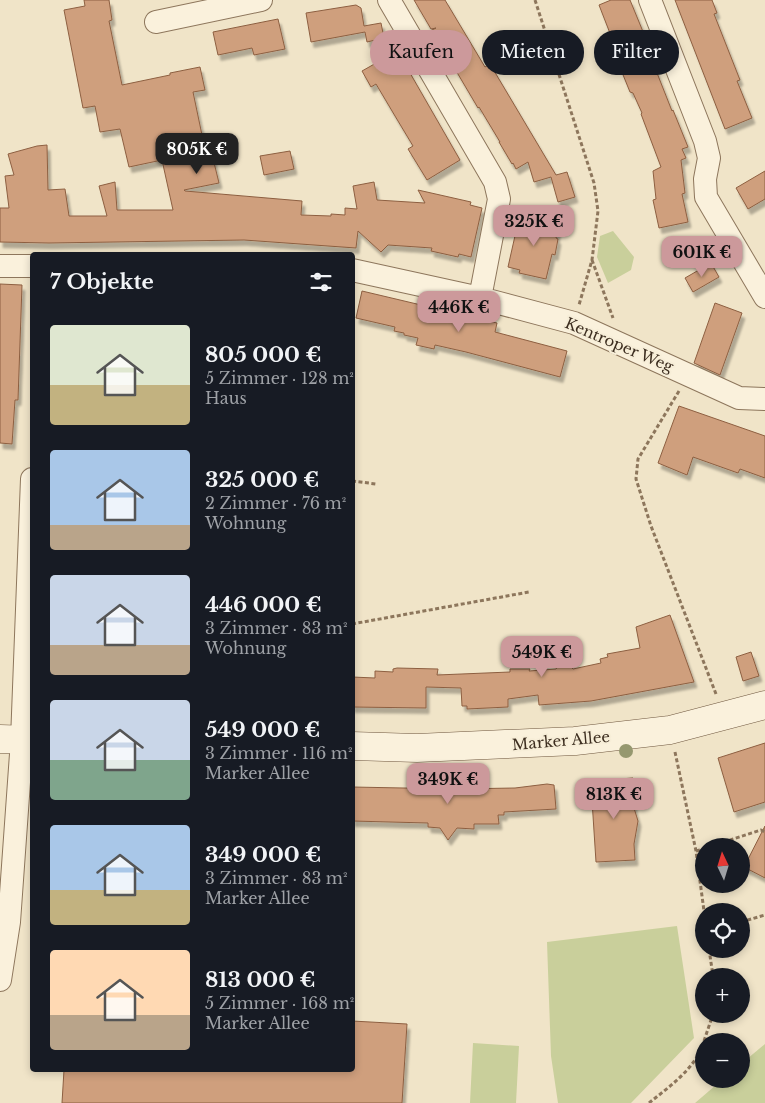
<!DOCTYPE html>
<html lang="de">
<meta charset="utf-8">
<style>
:root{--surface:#171b24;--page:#20242c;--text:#f1f3f6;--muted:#9ea1a6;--accent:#cc999b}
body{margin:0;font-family:"Libre Baskerville",serif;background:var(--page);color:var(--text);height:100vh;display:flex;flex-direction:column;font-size:19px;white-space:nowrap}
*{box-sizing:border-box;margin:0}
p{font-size:16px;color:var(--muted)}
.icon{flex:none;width:28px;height:28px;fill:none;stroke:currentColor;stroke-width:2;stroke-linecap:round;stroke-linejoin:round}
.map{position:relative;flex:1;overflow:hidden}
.side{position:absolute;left:30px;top:252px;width:325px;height:820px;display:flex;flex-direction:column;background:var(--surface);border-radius:5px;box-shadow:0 2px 8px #0003}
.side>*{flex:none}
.top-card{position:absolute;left:370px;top:30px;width:320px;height:45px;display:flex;gap:10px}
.needle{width:32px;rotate:356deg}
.tools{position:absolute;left:695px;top:838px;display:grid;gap:10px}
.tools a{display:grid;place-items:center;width:55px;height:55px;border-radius:50%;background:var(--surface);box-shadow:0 2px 8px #0003;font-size:25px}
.price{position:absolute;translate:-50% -42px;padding:0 11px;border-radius:10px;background:var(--accent);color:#111;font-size:16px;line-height:32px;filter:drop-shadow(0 1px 2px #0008)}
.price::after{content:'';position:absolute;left:50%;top:30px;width:15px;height:11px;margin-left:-8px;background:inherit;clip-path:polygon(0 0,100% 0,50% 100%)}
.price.current{background:#222;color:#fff}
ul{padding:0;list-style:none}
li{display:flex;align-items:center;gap:15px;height:125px;padding:0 20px}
li span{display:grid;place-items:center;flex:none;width:140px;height:100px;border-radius:5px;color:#555}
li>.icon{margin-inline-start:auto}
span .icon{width:60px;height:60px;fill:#fffc;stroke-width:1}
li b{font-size:21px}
h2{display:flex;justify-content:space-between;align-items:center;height:60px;padding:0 20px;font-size:21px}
.chip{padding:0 18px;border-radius:22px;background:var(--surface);box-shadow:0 2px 8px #0003;font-size:18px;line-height:45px}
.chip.current{background:var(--accent);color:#111}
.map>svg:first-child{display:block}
.green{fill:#c9cf9b}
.building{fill:#cf9f7d;stroke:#8d5f41;filter:url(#shadow)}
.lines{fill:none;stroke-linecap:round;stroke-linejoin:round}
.street-casing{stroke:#8d765c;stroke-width:24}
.secondary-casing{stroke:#6f573f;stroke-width:29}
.path{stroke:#8d765c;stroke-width:3;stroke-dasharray:4 2.5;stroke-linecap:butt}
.street{stroke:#faf1dc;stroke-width:22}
.secondary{stroke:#faf1dc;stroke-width:28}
.tree{fill:#96986f}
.labels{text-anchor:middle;stroke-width:4;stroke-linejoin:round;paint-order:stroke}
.street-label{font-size:15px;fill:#3d2e20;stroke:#f7eed8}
</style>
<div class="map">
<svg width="765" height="1103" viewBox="0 0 765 1103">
<defs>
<filter id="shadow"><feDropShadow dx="3" dy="5.5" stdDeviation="1" flood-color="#0004"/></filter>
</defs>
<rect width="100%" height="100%" fill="#f0e4c8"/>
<!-- green -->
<path class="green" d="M613,231L634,257L631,270L608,283L597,257L600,236Z
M677,926L694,1038L631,1103H558L551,1056L547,942Z
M473,1043L519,1046L516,1103H470Z
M765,1044V1103H695L723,1079H741V1064Z"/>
<!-- building -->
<path class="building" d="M84,0H109L112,20L109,21L122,85L170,75V73L200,67L205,90L193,92L202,135L207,134L219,183L184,190L185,191L302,201L301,215L331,216V214L345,215V208L357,209L353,186L374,182L377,200L425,203L418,190L471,202L470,205L482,208L471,257L459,254L458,257L431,251L432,248L388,245L381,252L358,231L356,248L244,240L49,243L0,242V208H9L5,176L14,175L8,154L37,146L47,145L48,190L65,189L69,216H107L99,186L115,182L117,210H173L162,160L129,167L120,129L100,132L95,106L83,108L64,10L85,6Z
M414,0H445L485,67L490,64L556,175L567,172L575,197L558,202L551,177L534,182L528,162L516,169L513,163L512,164L499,142H500L479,107L478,108L432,30L436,28L431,29Z
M611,0H630L646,39L644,40L672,111L673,110L688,147L682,149L686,158L681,160L685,193L682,194L688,222L659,228L653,200L656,199L653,171L661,167L641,114L642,113L633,93L630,92L617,60L620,59L599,5Z
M675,0H712L717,13L714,14L740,80L737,81L752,118L725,129Z
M356,5L361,8L364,26L381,23L384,38L367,42L365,32L311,42L306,13Z
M278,19L285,49L254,55L252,48L218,55L213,32Z
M385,58L393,73L406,66L460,160L427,180L408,149L413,146L395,116L376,84L371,87L362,71Z
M290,151L294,169L264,175L260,156Z
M765,171V199L748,209L736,188Z
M519,218L531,221L532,218L559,224L556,238L558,239L555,255L552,254L546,279L519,273L520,270L508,267Z
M711,263L719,277L693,292L685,278Z
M0,284L22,285L18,400H15L12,444L0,443Z
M362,291L497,323L495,332L567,351L560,377L466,352L435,345L434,349L416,345L418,338L404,335V333L394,331L395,327L356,318Z
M715,303L742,313L720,375L694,363Z
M679,406L765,436V478L740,469L738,473L693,457L687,475L658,463Z
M670,615L694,682L591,701L539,705L538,695L508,699V707L467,709V706H462L461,688L426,687V708L352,707V677L375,678V671L393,672V669L397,668L438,669L437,675L510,672V669H530L529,671L556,669L563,658L573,669L601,663L600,659L608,657L607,654L640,648L636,627Z
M751,652L759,676L743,681L736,657Z
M765,743V802L734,812L718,758Z
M633,778L634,808L638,821L634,844L635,860L596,862L591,785L607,784L606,780Z
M547,784L554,785L556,809L504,812V815H498L499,824H474V829L457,828L448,840L440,828L428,827V823L352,821V787L455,789L515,788Z
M765,826V878L744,867Z
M352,1021L407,1024L402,1103H62L64,1070H352Z"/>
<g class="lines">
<!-- street casing -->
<g class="street-casing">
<path id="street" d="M389,0L495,182L499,199L480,298
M650,0L705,141L709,158L705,179L706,197L765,297
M156,22L261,0
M0,266H32
M352,270L480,298L574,323L739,398L765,399
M0,980L9,922L22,740L32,479"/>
</g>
<!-- secondary casing -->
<g class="secondary-casing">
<path id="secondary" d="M0,739L32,740
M352,746L417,748L575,741L670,730L765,705"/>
</g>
<!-- path -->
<path class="path" d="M535,0L594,183L598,211L592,260L579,305
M592,260L613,318
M679,391L638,459L636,479L651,526L716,694
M352,481L376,484
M352,624L529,592
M675,752L696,851L704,911
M711,846L761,830L765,832
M696,851L704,849
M741,922L765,915
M709,949L713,976
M704,1041L713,1014
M649,1103C670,1086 695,1069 704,1042"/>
<!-- street -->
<use href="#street" class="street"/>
<!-- secondary -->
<use href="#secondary" class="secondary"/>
</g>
<!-- trees -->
<circle class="tree" cx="626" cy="751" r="7"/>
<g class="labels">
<!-- street labels -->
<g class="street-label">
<text transform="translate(619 345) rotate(23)" y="5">Kentroper Weg</text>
<text transform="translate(561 741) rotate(-5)" y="5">Marker Allee</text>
</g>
</g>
</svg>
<div class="tools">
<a><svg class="needle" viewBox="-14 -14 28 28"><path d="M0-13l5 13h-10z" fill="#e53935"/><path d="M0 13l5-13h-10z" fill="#9ea1a6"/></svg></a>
<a><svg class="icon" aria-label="locate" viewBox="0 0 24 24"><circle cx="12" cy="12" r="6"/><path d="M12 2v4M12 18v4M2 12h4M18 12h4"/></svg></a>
<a>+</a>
<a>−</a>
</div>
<b class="price current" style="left:197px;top:175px">805K €</b>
<b class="price" style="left:534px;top:247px">325K €</b>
<b class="price" style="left:702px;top:278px">601K €</b>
<b class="price" style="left:459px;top:333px">446K €</b>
<b class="price" style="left:542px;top:678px">549K €</b>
<b class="price" style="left:448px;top:805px">349K €</b>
<b class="price" style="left:614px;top:820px">813K €</b>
<div class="top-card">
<a class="chip current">Kaufen</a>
<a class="chip">Mieten</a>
<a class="chip">Filter</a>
</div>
<section class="side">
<h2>7 Objekte<svg class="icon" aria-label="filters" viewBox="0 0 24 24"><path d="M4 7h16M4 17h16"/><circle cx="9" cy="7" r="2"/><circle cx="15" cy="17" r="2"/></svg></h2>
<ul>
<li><span style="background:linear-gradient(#dfe7d0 60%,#c2b280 0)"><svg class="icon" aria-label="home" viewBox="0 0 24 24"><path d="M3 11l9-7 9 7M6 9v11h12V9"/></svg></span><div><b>805 000 €</b><p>5 Zimmer · 128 m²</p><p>Haus</p></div></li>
<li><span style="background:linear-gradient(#a9c7e8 75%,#b9a48a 0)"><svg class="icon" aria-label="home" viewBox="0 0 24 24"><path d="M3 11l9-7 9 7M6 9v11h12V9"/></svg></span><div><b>325 000 €</b><p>2 Zimmer · 76 m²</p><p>Wohnung</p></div></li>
<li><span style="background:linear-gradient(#c9d6e8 70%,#b9a48a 0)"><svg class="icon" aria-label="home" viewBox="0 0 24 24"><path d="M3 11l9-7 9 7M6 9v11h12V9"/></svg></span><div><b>446 000 €</b><p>3 Zimmer · 83 m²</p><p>Wohnung</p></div></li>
<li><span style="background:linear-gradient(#c9d6e8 60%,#7fa58c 0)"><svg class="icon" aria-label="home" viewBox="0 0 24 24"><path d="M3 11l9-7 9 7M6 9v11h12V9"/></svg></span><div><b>549 000 €</b><p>3 Zimmer · 116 m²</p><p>Marker Allee</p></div></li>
<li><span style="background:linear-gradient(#a9c7e8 65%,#c2b280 0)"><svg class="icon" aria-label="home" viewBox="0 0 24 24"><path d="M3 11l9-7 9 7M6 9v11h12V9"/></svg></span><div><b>349 000 €</b><p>3 Zimmer · 83 m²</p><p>Marker Allee</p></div></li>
<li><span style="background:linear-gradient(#ffd9b3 65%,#b9a48a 0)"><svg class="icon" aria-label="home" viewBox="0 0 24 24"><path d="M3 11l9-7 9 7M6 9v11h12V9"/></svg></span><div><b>813 000 €</b><p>5 Zimmer · 168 m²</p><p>Marker Allee</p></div></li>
</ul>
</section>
</div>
